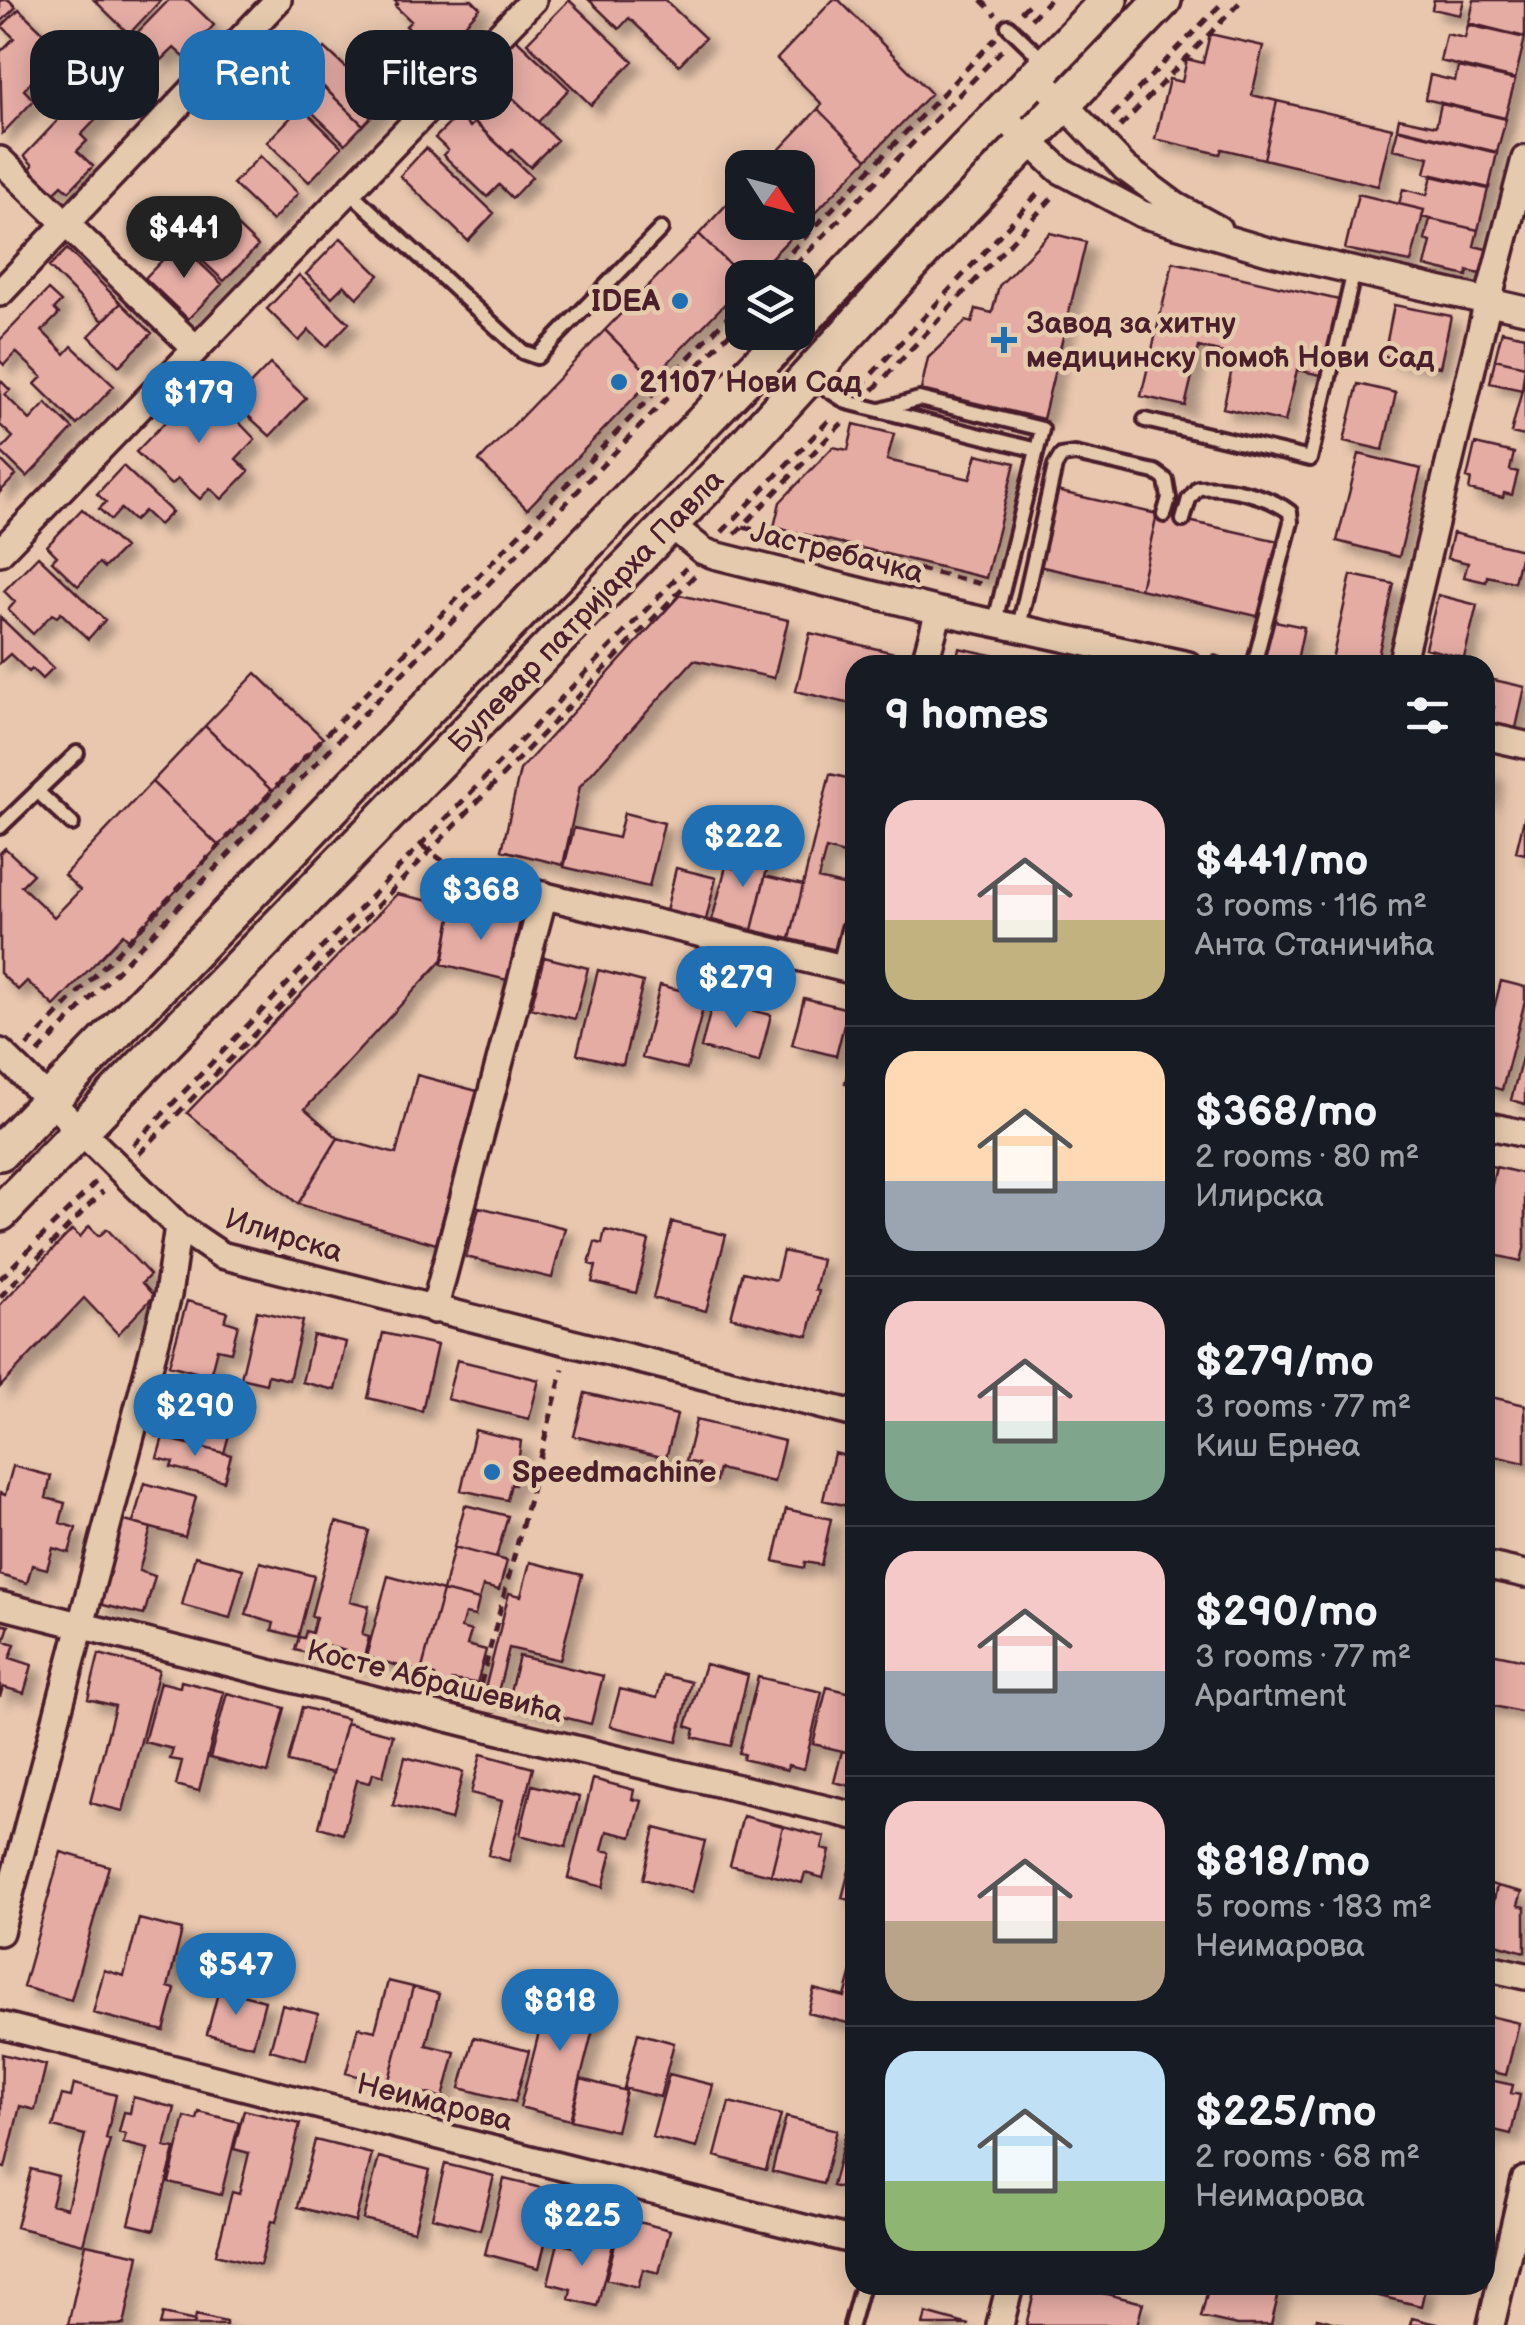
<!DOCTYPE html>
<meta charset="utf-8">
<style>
:root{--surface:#171b24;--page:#242831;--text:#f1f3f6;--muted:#9ea1a6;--line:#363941;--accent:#1f6fb2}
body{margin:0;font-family:"Balsamiq Sans",sans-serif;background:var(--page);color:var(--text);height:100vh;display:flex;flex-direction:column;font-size:38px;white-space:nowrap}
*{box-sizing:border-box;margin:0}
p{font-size:32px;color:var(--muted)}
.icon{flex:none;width:55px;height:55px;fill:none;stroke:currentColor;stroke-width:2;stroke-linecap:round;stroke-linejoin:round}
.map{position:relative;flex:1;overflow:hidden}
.panel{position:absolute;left:845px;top:655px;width:650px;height:1640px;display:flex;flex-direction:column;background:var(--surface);border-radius:30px;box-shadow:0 5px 25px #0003}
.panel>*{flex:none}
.guide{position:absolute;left:30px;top:30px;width:665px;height:90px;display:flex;gap:20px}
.needle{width:65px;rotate:126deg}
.controls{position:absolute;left:725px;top:150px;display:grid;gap:20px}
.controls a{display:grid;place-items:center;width:90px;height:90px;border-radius:20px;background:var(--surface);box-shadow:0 5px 25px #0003;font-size:50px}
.price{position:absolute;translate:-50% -85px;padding:0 22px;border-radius:35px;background:var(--accent);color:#fff;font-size:32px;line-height:65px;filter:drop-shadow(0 2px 5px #0008)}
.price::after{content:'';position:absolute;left:50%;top:60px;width:30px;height:22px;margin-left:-15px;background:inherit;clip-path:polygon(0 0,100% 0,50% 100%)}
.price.on{background:#222;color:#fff}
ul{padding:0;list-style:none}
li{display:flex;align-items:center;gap:30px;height:250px;padding:0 40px}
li+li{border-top:2px solid var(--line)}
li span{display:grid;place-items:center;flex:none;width:280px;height:200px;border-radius:30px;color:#555}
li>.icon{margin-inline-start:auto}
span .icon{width:120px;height:120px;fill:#fffc;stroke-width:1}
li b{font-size:42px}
h2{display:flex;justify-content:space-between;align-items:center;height:120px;padding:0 40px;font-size:42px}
.pill{padding:0 35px;border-radius:30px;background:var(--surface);box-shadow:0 5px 25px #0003;font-size:35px;line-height:90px}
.pill.on{background:var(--accent);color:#fff}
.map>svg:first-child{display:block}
.building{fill:#e5aca4;stroke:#4a1f2b;stroke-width:2.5;filter:url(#shadow)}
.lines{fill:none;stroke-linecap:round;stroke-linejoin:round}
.lane-casing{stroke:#4a1f2b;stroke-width:20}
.street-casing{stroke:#4a1f2b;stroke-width:32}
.secondary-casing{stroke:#4a1f2b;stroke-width:42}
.path{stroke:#4a1f2b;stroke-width:5;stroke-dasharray:10 8;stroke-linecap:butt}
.lane{stroke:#e5caad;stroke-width:12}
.street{stroke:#e5caad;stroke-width:25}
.secondary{stroke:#e5caad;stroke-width:35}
.poi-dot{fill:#1f6fb2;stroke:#e5caad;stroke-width:4}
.labels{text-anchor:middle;stroke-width:9;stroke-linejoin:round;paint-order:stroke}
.poi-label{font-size:30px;font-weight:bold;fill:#4a1f2b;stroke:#e5caad;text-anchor:start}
.street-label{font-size:30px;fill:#4a1f2b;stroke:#e5caad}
</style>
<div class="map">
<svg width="1525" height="2325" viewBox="0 0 1525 2325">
<defs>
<filter id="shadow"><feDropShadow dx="9" dy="9" stdDeviation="5" flood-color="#0004"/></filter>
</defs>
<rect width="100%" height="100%" fill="#e8c7ae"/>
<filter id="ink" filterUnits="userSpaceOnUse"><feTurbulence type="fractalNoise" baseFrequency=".01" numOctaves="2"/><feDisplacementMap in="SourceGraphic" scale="20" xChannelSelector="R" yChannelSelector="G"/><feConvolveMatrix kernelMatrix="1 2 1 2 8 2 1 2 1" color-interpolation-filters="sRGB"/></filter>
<g filter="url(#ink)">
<!-- building -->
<path class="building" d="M0,0H9L16,7L0,23Z
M94,0H161L129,34Z
M169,0H188L214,25L184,57L174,48L162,60L136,34Z
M394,0H472L480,8L454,36L447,30L430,48L406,26L411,21L395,6L398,4Z
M569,0L633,61L591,105L527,43Z
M589,0H665L705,38L679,65L629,18L619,29Z
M833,0H839L931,93L867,159L818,109L822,104L777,59Z
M1434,0H1464L1460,15L1432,9Z
M1474,0H1525V37L1469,23Z
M19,9L89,77L59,109L31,82L24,90L34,100L2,134L0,52L14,38L2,26Z
M1468,25L1525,38L1515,79L1440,61L1446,34L1465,38Z
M1210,34L1263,46L1252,95L1277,101L1264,159L1222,149L1220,154L1155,139L1169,79L1182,82L1187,59L1203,63Z
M515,38L569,89L538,122L493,79L500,72L491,63Z
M282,47L363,125L345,144L264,66Z
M325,48L384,103L363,125L305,69Z
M1458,67L1515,80L1505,118L1425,99L1430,75L1455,81Z
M493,79L557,140L530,167L512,150L508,154L462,111Z
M93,83L113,102L81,135L87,141L77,151L93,166L69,191L62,185L54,193L30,169L33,165L24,156Z
M1277,101L1392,128L1378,186L1264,159Z
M1441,104L1506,119L1497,152L1397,128L1399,118L1436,126Z
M301,107L342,147L309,182L267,142Z
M818,109L867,159L808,220L798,210V168H762Z
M458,115L470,127L475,122L532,177L512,198L499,185L487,197L443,155L448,150L435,138Z
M1398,129L1497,153L1489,188L1425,173L1429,157L1393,149Z
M426,148L494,213L468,241L400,176Z
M260,156L298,193L272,221L233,184Z
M1432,176L1488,189L1478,230L1422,217L1424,210L1399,204L1403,189L1427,195Z
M742,188V222H798V210L808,220L751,278H743L699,234Z
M1358,194L1424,210L1411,262L1345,249Z
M212,202L258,246L224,281L178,238Z
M1430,219L1478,230L1474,246L1490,250L1484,275L1468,271L1467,276L1425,266L1431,242L1425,240Z
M1050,233L1086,242L1043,419L921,390L928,358L966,321L972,323L976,309L992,313L999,286Z
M699,234L743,278L742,286L653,378L605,330Z
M341,238L379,275L357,298L344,285L332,297L306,274Z
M179,243L222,284L188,319L145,278Z
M67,249L121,303L103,321L49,267Z
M1173,262L1339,300L1321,375L1297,370L1285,422L1223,408L1235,356L1199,347L1185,406L1141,396Z
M299,275L349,323L326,347L309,330L299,341L267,309Z
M48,290L61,302L54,309L59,314L42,331L65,354L72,346L114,386L77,425L35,384L42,377L16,352L4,365L0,361V340Z
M121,303L152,333L119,366L89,336Z
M1394,305L1451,316L1440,367L1384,356Z
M605,330L653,378L527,509L479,461Z
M1502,331L1525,336V366L1495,359Z
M1495,359L1525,366L1522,390L1490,383Z
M270,364L306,398L270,436L233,402Z
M1525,378V436L1511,433Z
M0,380L10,390L5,395L30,420L46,403L73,429L27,477L0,451L13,437L0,425Z
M202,384L255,439L236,459L249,471L222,499L210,488L200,499L178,479L171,485L136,452Z
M1358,384L1396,393L1383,450L1344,441Z
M854,424L894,434L887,460L970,479L977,454L1015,463L986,578L774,527L780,502L833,447L848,450Z
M1475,444L1514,453L1510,470L1518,472L1512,495L1504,493L1503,498L1469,490L1471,479L1467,478Z
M1359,454L1421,469L1399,557L1337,541Z
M0,459L16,475L0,492Z
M123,466L172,512L159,525L144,511L134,521L121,509L111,520L99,509L106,502L97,494Z
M1052,490L1157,514L1140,589L1034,565Z
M82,509L124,548L104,568L99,563L78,586L52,561L57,556L47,546Z
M1157,514L1278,541L1261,617L1140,589Z
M1453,533L1522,550L1514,582L1487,576L1486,582L1464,577L1468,563L1447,558Z
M38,556L105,620L88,639L61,613L57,617L52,614L33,634L8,610L15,602L4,591Z
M1351,575L1394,584L1376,665L1331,664Z
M680,595L788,620L774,678L694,660L580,786L563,865L502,850L520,770Z
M1438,595L1477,605L1464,658L1425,648Z
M0,617L53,668L42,679L32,669L29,672L10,654L0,663Z
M1270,620L1304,627L1296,665L1260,664Z
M810,633L907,656L905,665H855V705L796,691Z
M959,648L1001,657L1000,665H955Z
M1423,656L1461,665H1421Z
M1009,659L1038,665H1007Z
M256,673L323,738L272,791L205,726Z
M1485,678L1525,687L1516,728L1490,722L1494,707L1485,705Z
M205,726L272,791L219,846L152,782Z
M1485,772L1493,774L1488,798L1485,797Z
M830,774L855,780V857L826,849L818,879L855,888L841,951L790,939Z
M152,782L219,846L129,940L123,934L54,1006L27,981L18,990L0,973V853L5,848L33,874L21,886L54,917L80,890L64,875Z
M624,813L664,823L649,887L564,867L574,828L618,838Z
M1525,815V854L1516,852Z
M750,844L772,849L752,930L712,920L726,866L743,871Z
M676,868L716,878L706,920L666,911Z
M765,876L803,885L790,939L752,930Z
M397,894L453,906L444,958L305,1109L338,1138L298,1204L187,1113Z
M453,906L520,921L507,980L442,964Z
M544,957L588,968L575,1019L531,1008Z
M598,970L643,982L623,1065L577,1054Z
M1501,981L1525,987V1001L1502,1090L1485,1085V1043Z
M660,985L706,997L687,1069L642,1058Z
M804,998L848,1009L836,1056L792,1045Z
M713,1001L771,1015L759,1062L701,1048Z
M855,1043V1086L845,1083Z
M1524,1050H1525V1104L1511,1100Z
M417,1075L477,1091L436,1244L298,1204L338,1138L396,1154Z
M855,1087V1125L846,1123Z
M1485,1165L1496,1167L1486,1208L1485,1207Z
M1496,1167L1525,1174V1245L1521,1261L1485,1253V1214Z
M479,1207L565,1228L552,1278L466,1257Z
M672,1222L726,1235L706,1311L653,1298Z
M89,1226L99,1236L107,1229L150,1275L142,1283L154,1296L118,1334L84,1298L0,1387V1305L72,1230L80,1237Z
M605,1230L649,1241L636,1293L592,1282L596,1266L589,1264L595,1242L602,1244Z
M783,1251L822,1260L815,1290L819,1291L808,1336L731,1317L743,1272L776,1280Z
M187,1301L228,1312L225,1321L238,1325L231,1352L217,1349L210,1376L169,1365Z
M257,1311L303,1321L289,1380L268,1375L266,1384L241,1378Z
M383,1333L437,1345L422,1411L368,1398Z
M313,1335L346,1342L335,1390L302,1382Z
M457,1360L539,1380L529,1419L447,1399Z
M585,1393L677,1415L666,1458L574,1436Z
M1487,1396L1525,1405V1463L1485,1454Z
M162,1413L230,1431L224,1453L156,1436Z
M696,1420L784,1441L774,1482L719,1469L716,1481L696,1476L699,1464L686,1461Z
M475,1430L521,1441L515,1485L511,1484L507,1500L461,1490Z
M163,1437L231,1455L224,1481L171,1467L173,1462L157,1458Z
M834,1453L855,1458V1508L823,1500Z
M13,1466L51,1476L46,1498L65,1503L60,1523L76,1528L69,1553L53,1548L47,1569L32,1565L27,1583L0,1575V1493L5,1495Z
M144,1483L196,1497L185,1537L133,1523Z
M465,1505L508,1516L496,1558L454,1547Z
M786,1509L831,1519L821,1565L805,1562L804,1568L774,1561Z
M121,1520L151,1528L139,1571L155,1576L144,1615L99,1604Z
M336,1522L369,1531L350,1601L369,1606L362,1635L369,1637L362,1665L348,1661L350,1652L314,1643L311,1654L295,1650L299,1637L304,1638L306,1631L312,1633L316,1617L311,1616Z
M454,1547L507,1561L499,1590L483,1586L479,1600L443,1591Z
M195,1556L243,1569L230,1618L182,1605Z
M260,1562L314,1576L298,1637L272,1630L274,1623L246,1615Z
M530,1562L582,1575L560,1660L509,1648L496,1700L483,1697L509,1593L521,1596Z
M388,1576L443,1591L421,1672L366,1657Z
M443,1591L479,1600L475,1616L465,1614L461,1628L471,1631L467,1645L486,1650L477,1683L451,1680L449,1687L433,1682L435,1676L421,1672Z
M0,1624L9,1626L4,1641L15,1644L10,1658L32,1665L24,1693L3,1687L0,1697Z
M1491,1653L1525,1660V1713L1485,1704V1681Z
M99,1654L159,1670L123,1811L90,1803L115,1706L88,1699Z
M519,1656L603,1676L591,1724L507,1703Z
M705,1664L748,1675L731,1746L693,1737L695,1729L686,1726Z
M663,1675L691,1682L677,1742L610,1726L620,1689L657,1698Z
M758,1677L822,1692L804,1769L788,1765L787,1770L743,1759L744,1754L739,1753Z
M181,1681L224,1692L199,1791L176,1785L182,1761L170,1759L173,1749L144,1742L160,1682L180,1687Z
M827,1687L855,1694V1754L813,1744Z
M227,1693L285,1708L268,1773L210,1758Z
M302,1707L347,1719L333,1773L288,1762Z
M346,1723L393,1735L383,1776L373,1773L370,1783L357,1780L343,1834L319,1827Z
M842,1751L855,1754V1787L834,1782Z
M481,1754L533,1768L509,1861L488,1855L502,1801L471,1793Z
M405,1757L463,1772L451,1820L393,1805Z
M593,1779L634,1790L632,1799L642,1801L632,1837L607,1831L602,1850L612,1852L603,1887L568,1878Z
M532,1785L579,1797L566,1847L520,1835Z
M743,1816L783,1826L771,1875L730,1865Z
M783,1826L825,1837L822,1849L830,1851L823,1878L805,1873L802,1883L771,1875Z
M655,1828L705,1841L692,1892L643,1879Z
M61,1852L109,1866L71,2000L23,1987Z
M853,1855L855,1856V1901L842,1898Z
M1485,1882L1497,1886L1485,1933Z
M1497,1886L1522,1892L1518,1905L1525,1907V1952L1485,1941Z
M139,1919L182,1930L168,1987L175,1989L164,2031L93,2013L104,1970L124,1976Z
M855,1960V2025L808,2013L814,1989L845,1997Z
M388,1981L413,1987L388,2084L346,2073L358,2027L375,2031Z
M413,1987L439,1994L426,2045L455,2052L443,2098L388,2084Z
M219,1989L265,2001L253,2046L207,2034Z
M550,1989L600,2002L570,2120L520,2107Z
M282,2005L318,2014L306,2060L270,2050Z
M1485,2015L1519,2023L1506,2075L1485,2070Z
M638,2033L674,2043L660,2097L624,2088Z
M474,2037L529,2051L515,2102L460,2088Z
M2,2054L46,2065L35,2110L20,2106L5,2168L0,2167Z
M669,2074L713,2085L697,2148L652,2137Z
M581,2079L626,2091L616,2131L571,2120Z
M1485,2079L1513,2085L1511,2093L1520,2095L1511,2134L1490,2129L1487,2142Z
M74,2084L116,2095L106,2139L110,2140L83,2244L16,2227L31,2169L58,2176L51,2204L67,2208L85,2135L53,2127L62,2095L71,2097Z
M133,2097L175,2108L165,2147L175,2149L154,2230L129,2224L148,2149L123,2143L126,2134L119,2132L124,2112L130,2113Z
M729,2102L781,2115L766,2170L715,2156Z
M244,2110L300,2124L276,2222L271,2221L260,2265L216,2254L232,2192L239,2194L249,2153L234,2149Z
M199,2112L239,2122L221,2195L169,2182L185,2117L197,2120Z
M786,2117L837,2130L823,2184L772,2171Z
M846,2133L855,2135V2191L832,2186Z
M315,2140L372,2154L355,2222L298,2207Z
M379,2157L430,2170L414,2231L363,2219Z
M445,2164L494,2176L480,2230L432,2217Z
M504,2179L558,2192L539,2268L485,2254Z
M622,2218L670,2230L659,2273L643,2269L638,2287L606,2279Z
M581,2237L613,2245L597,2306L569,2299L571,2289L548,2283L558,2243L578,2248Z
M86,2244L139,2255L124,2325H68Z
M1036,2285H1070L1143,2303L1137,2325H1026Z
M1209,2285H1281L1271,2325H1237L1201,2317Z
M1378,2285H1426L1421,2306L1375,2295Z
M926,2313L969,2325H923Z
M163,2314L195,2321L194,2325H160Z
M196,2315L226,2322V2325H194Z
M1317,2318L1345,2325H1315Z
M1412,2318L1440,2325H1410Z"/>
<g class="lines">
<!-- lane casing -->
<g class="lane-casing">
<path id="lane" d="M1008,26L1046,63
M349,191L523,352L537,357L661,229
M808,377L847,402L1037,450L995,621
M881,410L919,399L1042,429L1037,450
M1145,420L1310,459L1354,271
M1183,520L1189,499L1198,488C1226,485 1267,495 1290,512L1291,522L1254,665
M1019,627L1055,466L1061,456L1075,454L1155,472L1166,480L1169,498L1164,515
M37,791L72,824
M0,827L77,753
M851,2325L862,2285"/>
</g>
<!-- street casing -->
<g class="street-casing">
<path id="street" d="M1037,76L1125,168L1176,206L1218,229
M1000,114L1060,170L1142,214L1268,251L1525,310
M0,160L196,349
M0,293L278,0
M670,524L703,551L714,555L939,611L1188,665
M0,552L533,0
M924,665L939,611
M1401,665L1488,301L1525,159
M1485,736L1525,745
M463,876L855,971
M845,968L855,929
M0,1052L178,1226L221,1255L855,1414
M1485,1125L1525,1134
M434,1310L544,895
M1485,1565L1525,1574
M0,1605L471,1724L855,1816
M0,1932L168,1295L178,1226
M1485,1967L1525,1976
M0,2025L855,2241
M1000,2325L1010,2285
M1491,2325L1525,2180"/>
</g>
<!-- secondary casing -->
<g class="secondary-casing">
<path id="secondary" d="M798,325L1109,0
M0,1152L790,332
M0,1213L735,457L945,227L1163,0"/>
</g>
<!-- path -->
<path class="path" d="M981,0L996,15
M1021,12L1033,0
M1031,19L1049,0
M1112,116L1225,0
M1120,127L1242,0
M766,278L996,38
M783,278L1003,49
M860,387L1042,189
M873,390L1053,197
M743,527L986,585
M722,532L832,417
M735,534L845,420
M1212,656L1235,662
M421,845L443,861
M27,1046L742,302
M38,1053L742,320
M133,1145L686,568
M139,1154L696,574
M0,1279L97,1181
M0,1297L103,1191
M476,1702L563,1369"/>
<!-- lane -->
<use href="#lane" class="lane"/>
<!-- street -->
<use href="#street" class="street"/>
<!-- secondary -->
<use href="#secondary" class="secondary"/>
</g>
</g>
<!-- markers -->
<g class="poi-dot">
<circle cx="680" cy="301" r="10"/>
<path d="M999 325h10v10h10v10h-10v10h-10v-10h-10v-10h10z"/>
<circle cx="619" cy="382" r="10"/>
<circle cx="492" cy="1472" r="10"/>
</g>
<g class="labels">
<!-- poi labels -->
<g class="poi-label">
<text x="660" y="311" text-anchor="end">IDEA</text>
<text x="1026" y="333">Завод за хитну<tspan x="1026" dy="34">медицинску помоћ Нови Сад</tspan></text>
<text x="639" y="392">21107 Нови Сад</text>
<text x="512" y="1482">Speedmachine</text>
</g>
<!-- street labels -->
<g class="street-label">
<text transform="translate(837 552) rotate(14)" y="10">Јастребачка</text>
<text transform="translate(586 611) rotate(-46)" y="10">Булевар патријарха Павла</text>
<text transform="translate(284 1235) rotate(17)" y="10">Илирска</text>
<text transform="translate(435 1681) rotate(14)" y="10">Косте Абрашевића</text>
<text transform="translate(435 2102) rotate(14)" y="10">Неимарова</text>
</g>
</g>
</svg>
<div class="controls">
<a><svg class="needle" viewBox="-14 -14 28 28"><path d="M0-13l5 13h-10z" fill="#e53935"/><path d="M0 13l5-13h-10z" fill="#9ea1a6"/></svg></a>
<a><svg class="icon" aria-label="layers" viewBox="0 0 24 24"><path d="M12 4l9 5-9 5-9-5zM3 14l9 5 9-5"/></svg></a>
</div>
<b class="price on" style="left:184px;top:281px">$441</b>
<b class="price" style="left:199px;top:446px">$179</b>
<b class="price" style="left:743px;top:890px">$222</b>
<b class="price" style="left:481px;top:943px">$368</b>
<b class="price" style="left:736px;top:1031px">$279</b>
<b class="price" style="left:195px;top:1459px">$290</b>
<b class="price" style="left:236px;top:2018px">$547</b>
<b class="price" style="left:560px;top:2054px">$818</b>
<b class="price" style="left:582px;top:2269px">$225</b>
<div class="guide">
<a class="pill">Buy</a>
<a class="pill on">Rent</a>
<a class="pill">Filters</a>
</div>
<section class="panel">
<h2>9 homes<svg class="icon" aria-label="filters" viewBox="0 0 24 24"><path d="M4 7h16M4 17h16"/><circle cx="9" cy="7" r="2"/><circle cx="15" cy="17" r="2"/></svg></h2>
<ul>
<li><span style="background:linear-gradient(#f6c9c9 60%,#c2b280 0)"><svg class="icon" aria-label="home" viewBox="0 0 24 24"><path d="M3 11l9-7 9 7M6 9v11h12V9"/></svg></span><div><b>$441/mo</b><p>3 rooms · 116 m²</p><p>Анта Станичића</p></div></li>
<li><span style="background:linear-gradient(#ffd9b3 65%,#9aa5b1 0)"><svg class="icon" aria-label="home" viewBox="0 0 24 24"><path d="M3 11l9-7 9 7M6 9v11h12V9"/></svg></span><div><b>$368/mo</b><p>2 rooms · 80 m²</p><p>Илирска</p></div></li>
<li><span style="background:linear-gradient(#f6c9c9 60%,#7fa58c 0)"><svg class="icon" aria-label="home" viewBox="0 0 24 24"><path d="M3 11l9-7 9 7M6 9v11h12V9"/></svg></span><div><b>$279/mo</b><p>3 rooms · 77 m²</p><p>Киш Ернеа</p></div></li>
<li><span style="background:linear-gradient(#f6c9c9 60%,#9aa5b1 0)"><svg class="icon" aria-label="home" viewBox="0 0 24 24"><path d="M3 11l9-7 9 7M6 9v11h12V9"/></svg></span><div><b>$290/mo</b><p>3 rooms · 77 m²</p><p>Apartment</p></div></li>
<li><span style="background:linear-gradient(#f6c9c9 60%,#b9a48a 0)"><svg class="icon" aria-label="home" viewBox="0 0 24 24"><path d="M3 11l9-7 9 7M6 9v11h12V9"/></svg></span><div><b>$818/mo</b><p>5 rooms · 183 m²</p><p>Неимарова</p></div></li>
<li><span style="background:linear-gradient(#bfe0f5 65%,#8fb573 0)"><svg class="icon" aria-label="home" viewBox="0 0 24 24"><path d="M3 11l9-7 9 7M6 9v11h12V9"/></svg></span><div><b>$225/mo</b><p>2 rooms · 68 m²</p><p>Неимарова</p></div></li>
</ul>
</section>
</div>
